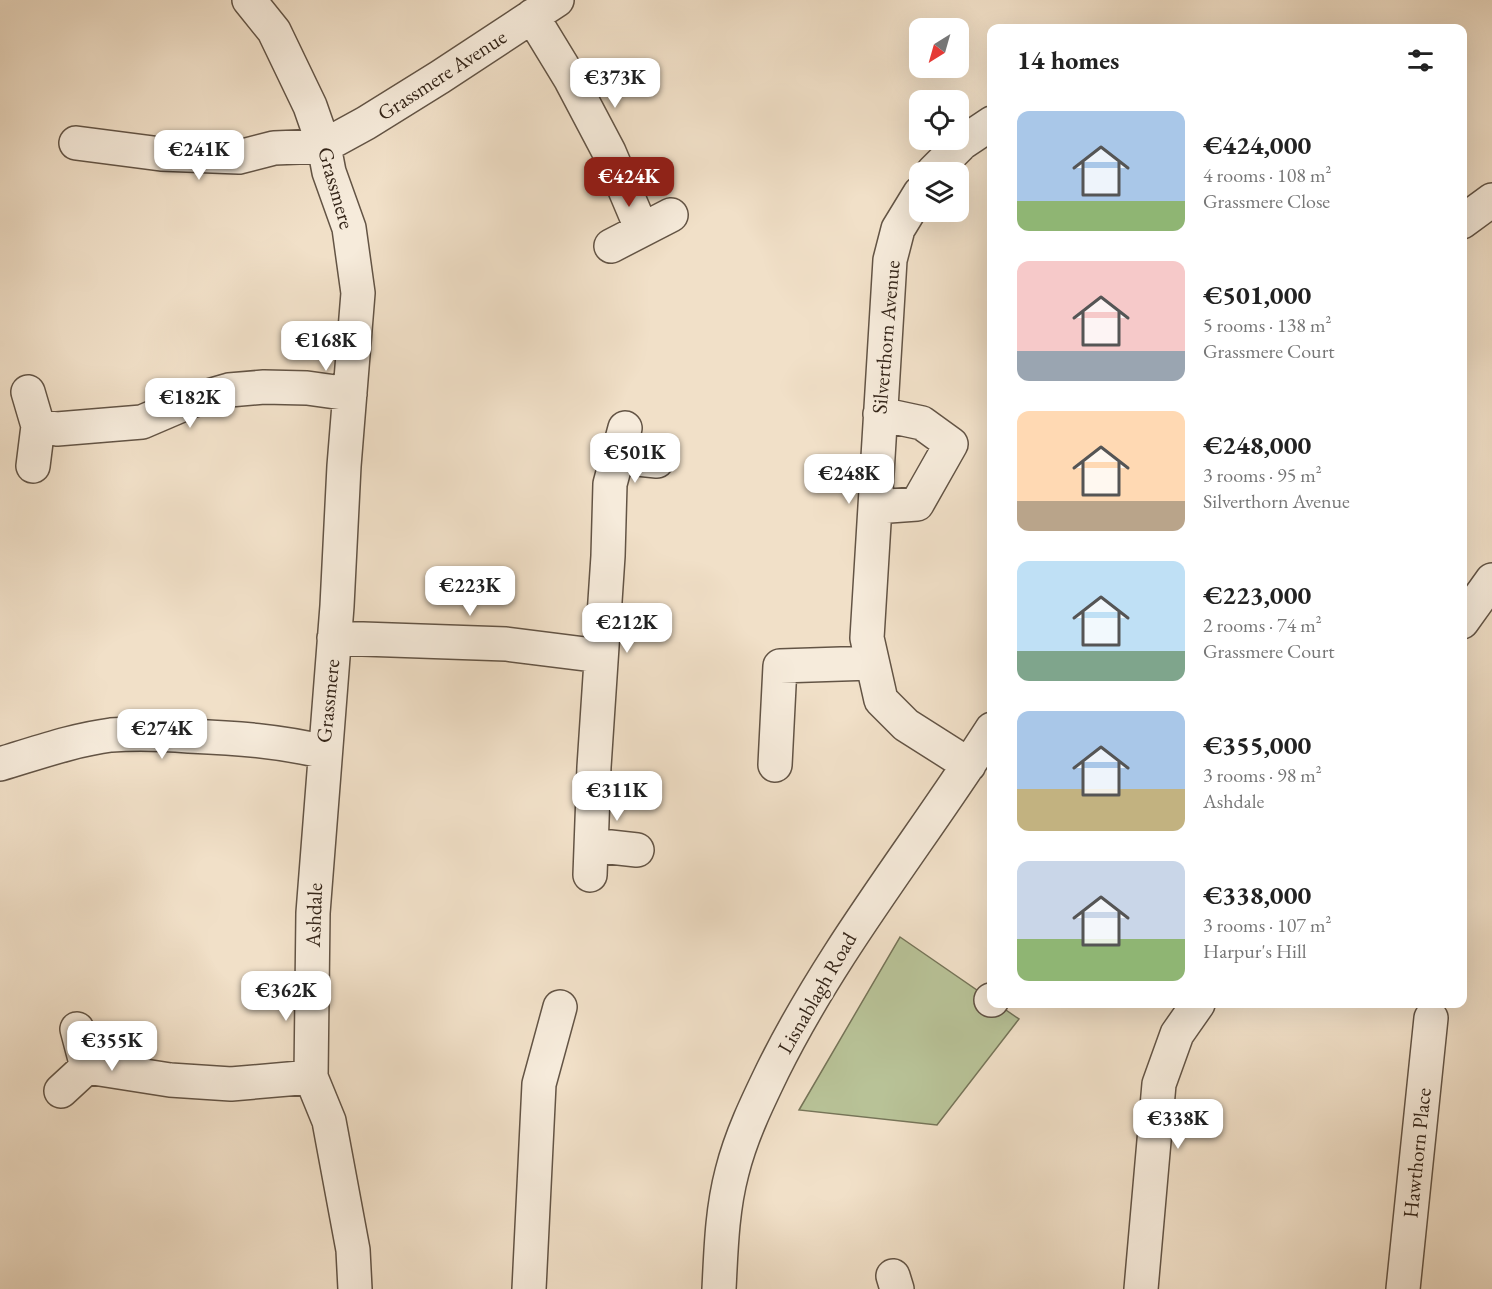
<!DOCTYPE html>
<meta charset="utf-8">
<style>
:root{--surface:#fff;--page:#f2f2f2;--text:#222;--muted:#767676;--accent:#8f2418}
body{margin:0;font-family:"EB Garamond",serif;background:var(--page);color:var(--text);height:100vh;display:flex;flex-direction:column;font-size:22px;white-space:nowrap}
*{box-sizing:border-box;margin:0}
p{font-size:20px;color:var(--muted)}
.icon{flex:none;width:33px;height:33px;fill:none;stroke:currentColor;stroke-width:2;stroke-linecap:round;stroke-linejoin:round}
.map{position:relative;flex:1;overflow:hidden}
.panel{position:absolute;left:987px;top:24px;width:480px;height:984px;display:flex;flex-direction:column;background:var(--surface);border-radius:12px;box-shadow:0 6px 24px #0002}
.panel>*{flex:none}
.needle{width:39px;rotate:217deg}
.tools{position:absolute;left:909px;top:18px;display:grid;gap:12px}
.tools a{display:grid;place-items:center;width:60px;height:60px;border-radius:12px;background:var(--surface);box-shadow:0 6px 24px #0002;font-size:30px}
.price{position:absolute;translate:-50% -51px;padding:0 14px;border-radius:12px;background:#fff;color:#222;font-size:20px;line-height:39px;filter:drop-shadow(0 2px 3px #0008)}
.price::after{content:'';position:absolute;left:50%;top:36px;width:18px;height:14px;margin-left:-9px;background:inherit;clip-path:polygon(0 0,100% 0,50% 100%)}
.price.current{background:var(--accent);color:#fff}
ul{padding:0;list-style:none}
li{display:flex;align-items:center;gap:18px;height:150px;padding:0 30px}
li span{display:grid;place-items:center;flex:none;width:168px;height:120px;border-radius:12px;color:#555}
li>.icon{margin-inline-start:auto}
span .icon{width:72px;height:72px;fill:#fffc;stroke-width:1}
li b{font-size:26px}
h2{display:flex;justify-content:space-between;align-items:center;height:72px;padding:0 30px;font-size:26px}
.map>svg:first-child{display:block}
.green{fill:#b8c297;stroke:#767458;stroke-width:1.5}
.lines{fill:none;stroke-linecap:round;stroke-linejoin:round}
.minor-casing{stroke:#635445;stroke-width:36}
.minor{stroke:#f6ebdb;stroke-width:33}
.labels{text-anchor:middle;stroke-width:5;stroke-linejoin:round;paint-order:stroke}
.street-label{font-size:21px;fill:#342519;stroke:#f6ebdb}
</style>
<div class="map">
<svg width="1492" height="1289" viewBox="0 0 1492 1289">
<rect width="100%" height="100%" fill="#f1e0c8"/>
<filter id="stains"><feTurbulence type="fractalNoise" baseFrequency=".00333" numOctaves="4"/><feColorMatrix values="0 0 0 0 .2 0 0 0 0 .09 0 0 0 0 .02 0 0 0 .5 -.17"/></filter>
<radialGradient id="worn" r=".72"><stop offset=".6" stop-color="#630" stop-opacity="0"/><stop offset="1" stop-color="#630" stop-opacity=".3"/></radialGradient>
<!-- green -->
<path class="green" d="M900,937L1019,1019L937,1125L799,1110Z"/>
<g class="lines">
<!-- minor casing -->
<g class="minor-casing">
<path id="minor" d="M249,0L274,31L310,106L324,146L329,172L349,228L358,293L344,466L337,606L313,913L311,1077L329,1121L353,1250L355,1289
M532,16L571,80L609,152L642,230
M76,143L161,154L239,157L274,148L324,146L366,123L440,77L557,0
M933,172L962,143L992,123
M920,193L898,229L890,260L867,638L881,700L906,725L969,765
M1462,222L1492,200
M611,246L671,215
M28,392L38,426L33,466
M38,426L57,429L142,422L191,401L229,390L264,387L307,388L350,394
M618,457L657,461
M875,507L917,504L951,444L922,423L880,414
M1462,622L1492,580
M334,638L506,644L601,656
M0,764C37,753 73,740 111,735C137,733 163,734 189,736C237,738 279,741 325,752
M775,765L780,666L872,663
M592,845L637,850
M590,875L594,767L608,556L610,484L625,428
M991,1000H992
M87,1067L170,1080L231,1084L311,1077
M61,1091L87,1067L77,1029
M893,1276L897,1289
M529,1289L539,1084L560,1007
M719,1289C721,1249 722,1210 732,1172C741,1136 757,1103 773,1070C833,949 919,843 992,729
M1141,1289L1159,1084L1177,1034L1198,1004
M1403,1289L1431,1018"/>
</g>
<!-- minor -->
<use href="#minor" class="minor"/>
</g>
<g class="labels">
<!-- street labels -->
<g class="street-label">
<text transform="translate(442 75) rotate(-33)" y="7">Grassmere Avenue</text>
<text transform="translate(336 188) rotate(74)" y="7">Grassmere</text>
<text transform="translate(886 337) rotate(-85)" y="7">Silverthorn Avenue</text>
<text transform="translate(328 701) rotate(-84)" y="7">Grassmere</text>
<text transform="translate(314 915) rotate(-88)" y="7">Ashdale</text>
<text transform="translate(817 993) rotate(-60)" y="7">Lisnablagh Road</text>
<text transform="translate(1417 1153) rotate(-84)" y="7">Hawthorn Place</text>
</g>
</g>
<rect width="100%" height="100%" filter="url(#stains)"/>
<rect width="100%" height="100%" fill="url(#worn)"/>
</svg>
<div class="tools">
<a><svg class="needle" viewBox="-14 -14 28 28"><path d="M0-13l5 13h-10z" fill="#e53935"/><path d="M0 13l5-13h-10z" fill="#767676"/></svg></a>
<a><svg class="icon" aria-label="locate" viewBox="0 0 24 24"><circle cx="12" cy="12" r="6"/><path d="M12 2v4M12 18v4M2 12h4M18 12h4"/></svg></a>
<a><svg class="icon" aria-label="layers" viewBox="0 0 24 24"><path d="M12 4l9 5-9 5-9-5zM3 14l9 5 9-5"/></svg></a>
</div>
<b class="price" style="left:615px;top:109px">€373K</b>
<b class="price" style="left:199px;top:181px">€241K</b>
<b class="price current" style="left:629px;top:208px">€424K</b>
<b class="price" style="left:326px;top:372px">€168K</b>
<b class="price" style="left:190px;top:429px">€182K</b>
<b class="price" style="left:635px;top:484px">€501K</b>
<b class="price" style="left:849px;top:505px">€248K</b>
<b class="price" style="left:470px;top:617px">€223K</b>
<b class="price" style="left:627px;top:654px">€212K</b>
<b class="price" style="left:162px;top:760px">€274K</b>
<b class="price" style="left:617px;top:822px">€311K</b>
<b class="price" style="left:286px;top:1022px">€362K</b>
<b class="price" style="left:112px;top:1072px">€355K</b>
<b class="price" style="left:1178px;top:1150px">€338K</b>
<section class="panel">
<h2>14 homes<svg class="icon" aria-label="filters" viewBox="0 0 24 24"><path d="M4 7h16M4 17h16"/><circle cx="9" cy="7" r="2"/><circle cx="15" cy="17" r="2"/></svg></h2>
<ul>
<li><span style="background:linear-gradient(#a9c7e8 75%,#8fb573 0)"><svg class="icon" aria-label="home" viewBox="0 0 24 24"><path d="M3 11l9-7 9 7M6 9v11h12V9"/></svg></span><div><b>€424,000</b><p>4 rooms · 108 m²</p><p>Grassmere Close</p></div></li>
<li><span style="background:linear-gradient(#f6c9c9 75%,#9aa5b1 0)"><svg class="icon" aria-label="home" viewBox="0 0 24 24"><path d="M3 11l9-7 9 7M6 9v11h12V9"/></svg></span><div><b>€501,000</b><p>5 rooms · 138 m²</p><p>Grassmere Court</p></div></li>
<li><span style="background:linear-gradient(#ffd9b3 75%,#b9a48a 0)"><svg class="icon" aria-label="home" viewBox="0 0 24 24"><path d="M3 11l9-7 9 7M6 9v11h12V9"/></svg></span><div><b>€248,000</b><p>3 rooms · 95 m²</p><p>Silverthorn Avenue</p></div></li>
<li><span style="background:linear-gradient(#bfe0f5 75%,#7fa58c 0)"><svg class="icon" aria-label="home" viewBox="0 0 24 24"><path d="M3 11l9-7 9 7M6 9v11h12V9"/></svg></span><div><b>€223,000</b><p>2 rooms · 74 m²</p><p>Grassmere Court</p></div></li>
<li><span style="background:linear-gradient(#a9c7e8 65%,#c2b280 0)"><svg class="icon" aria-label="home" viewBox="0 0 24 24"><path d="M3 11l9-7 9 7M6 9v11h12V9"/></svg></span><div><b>€355,000</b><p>3 rooms · 98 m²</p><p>Ashdale</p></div></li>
<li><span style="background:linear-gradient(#c9d6e8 65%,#8fb573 0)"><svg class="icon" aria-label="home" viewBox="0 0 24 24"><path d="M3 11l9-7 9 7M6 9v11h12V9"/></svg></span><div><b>€338,000</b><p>3 rooms · 107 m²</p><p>Harpur's Hill</p></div></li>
</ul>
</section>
</div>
